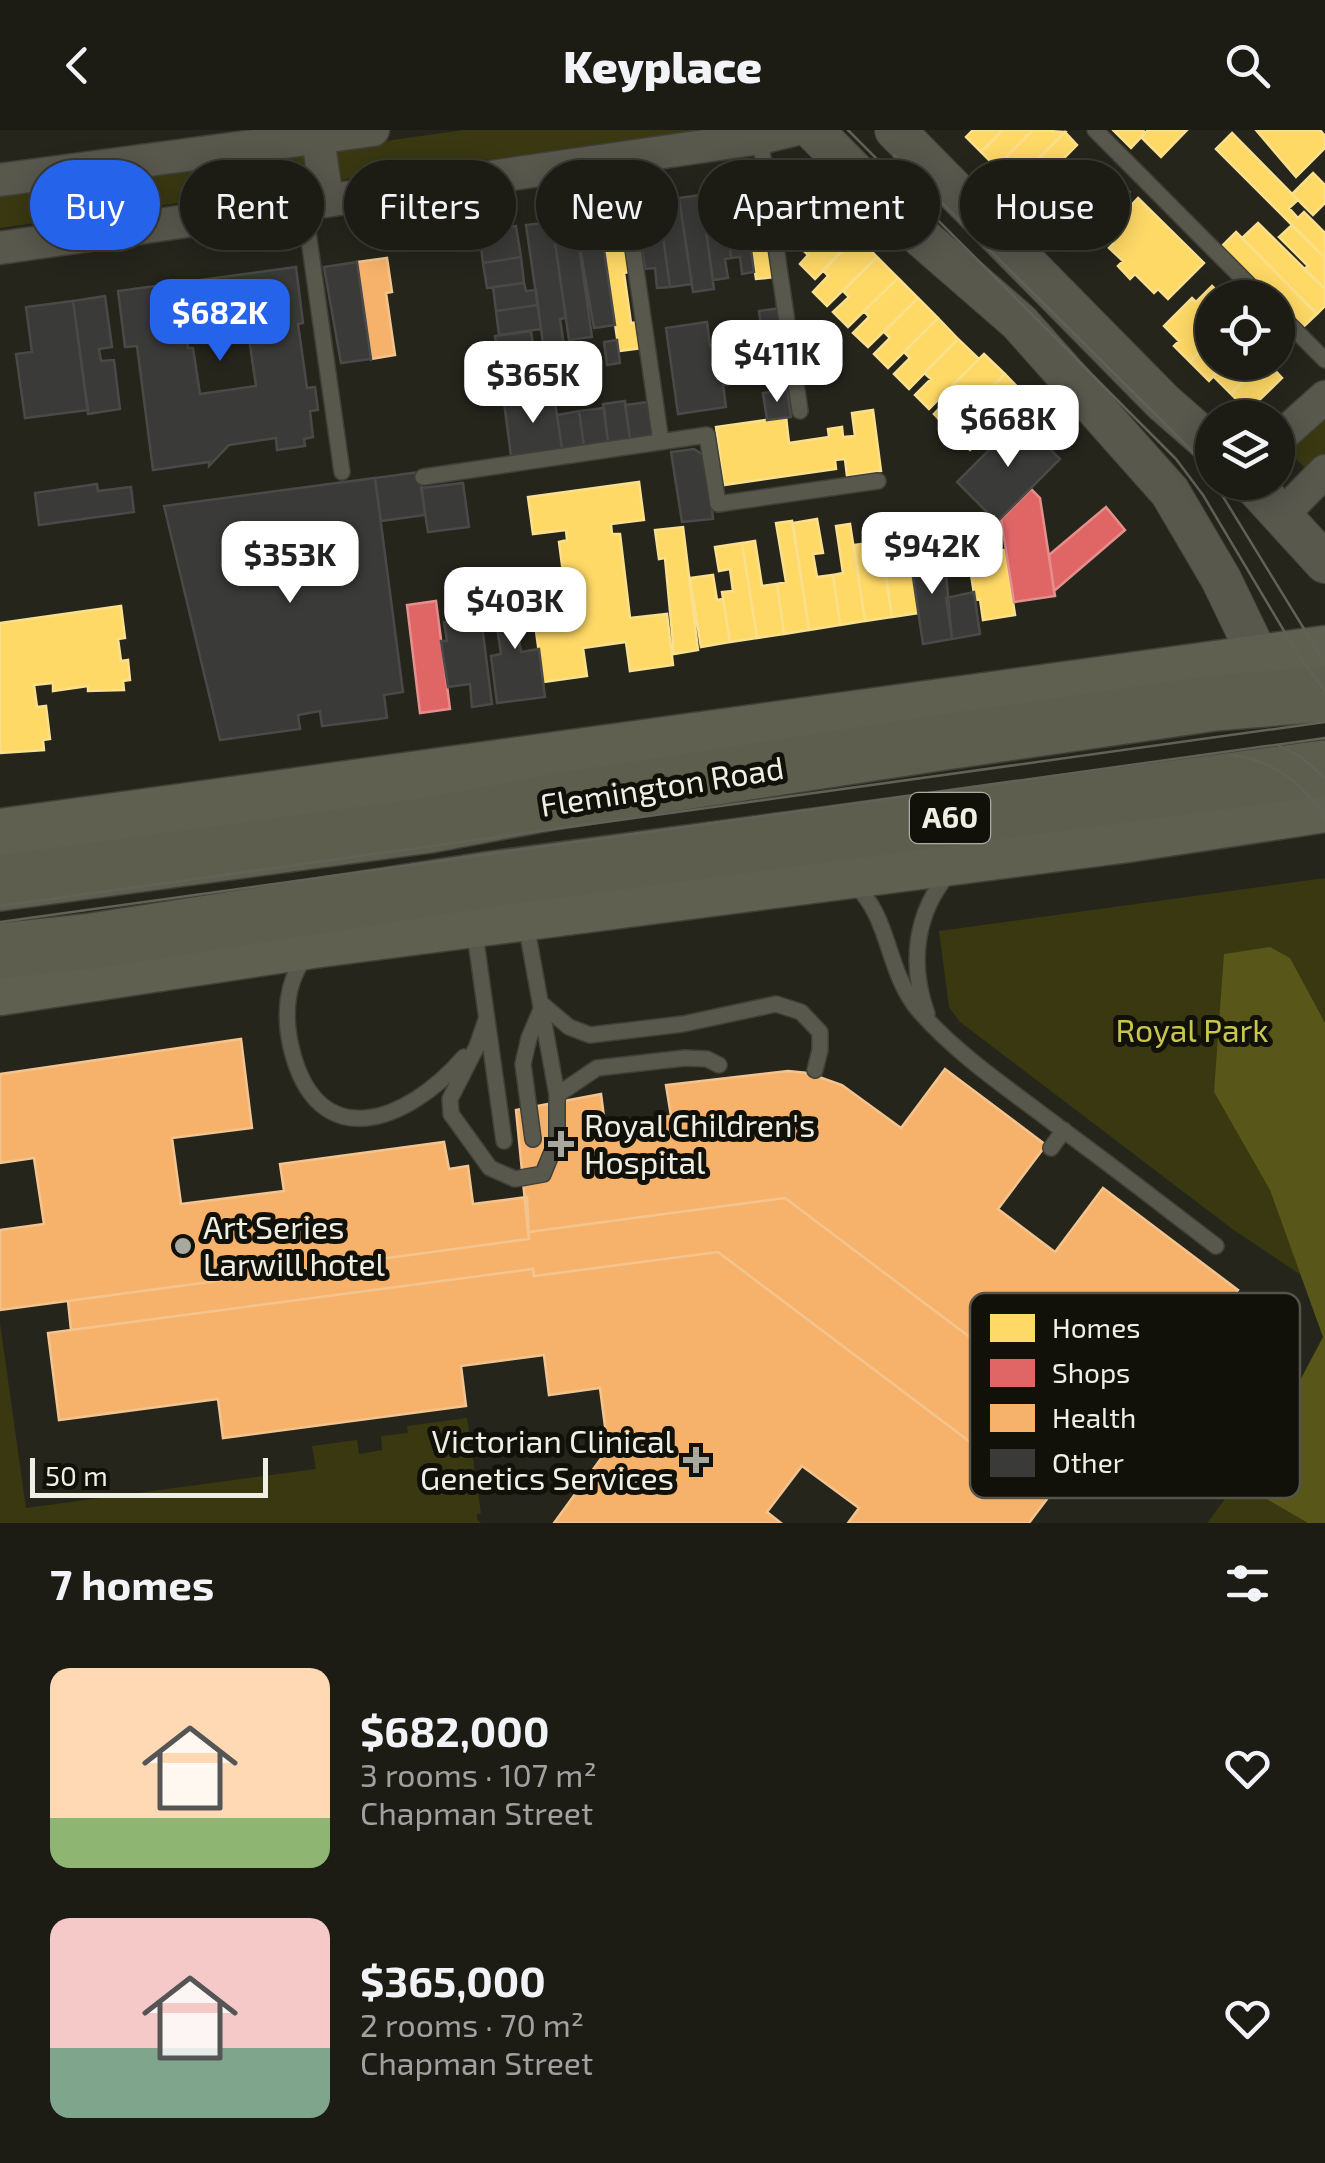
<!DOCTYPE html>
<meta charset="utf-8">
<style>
:root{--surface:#1c1c15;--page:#292922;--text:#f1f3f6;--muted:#a0a1a0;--line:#3a3a34;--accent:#2563eb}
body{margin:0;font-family:"Exo 2",sans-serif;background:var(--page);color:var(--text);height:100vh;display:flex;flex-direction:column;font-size:38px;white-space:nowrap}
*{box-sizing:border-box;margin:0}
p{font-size:32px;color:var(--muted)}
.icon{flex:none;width:55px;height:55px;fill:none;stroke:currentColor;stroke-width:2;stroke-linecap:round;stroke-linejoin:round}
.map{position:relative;height:1393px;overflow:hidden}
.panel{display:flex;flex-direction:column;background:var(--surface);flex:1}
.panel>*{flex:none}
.banner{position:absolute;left:30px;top:30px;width:1265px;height:90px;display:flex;gap:20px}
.fabs{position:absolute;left:1195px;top:150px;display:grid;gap:20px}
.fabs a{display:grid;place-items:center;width:100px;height:100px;border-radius:50%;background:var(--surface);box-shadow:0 5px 25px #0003,0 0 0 2px var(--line);font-size:50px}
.scale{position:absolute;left:30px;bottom:25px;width:238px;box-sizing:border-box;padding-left:10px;border:5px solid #efefe4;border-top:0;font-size:28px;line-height:35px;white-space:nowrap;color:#efefe4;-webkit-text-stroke:8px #111109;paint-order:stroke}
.price{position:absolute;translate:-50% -85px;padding:0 22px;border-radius:20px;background:#fff;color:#222;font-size:32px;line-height:65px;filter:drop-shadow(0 2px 5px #0008)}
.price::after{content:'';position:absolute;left:50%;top:60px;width:30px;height:22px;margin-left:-15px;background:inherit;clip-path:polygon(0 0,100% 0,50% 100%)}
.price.active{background:var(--accent);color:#fff}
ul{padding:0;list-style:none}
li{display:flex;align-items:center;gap:30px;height:250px;padding:0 50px}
li span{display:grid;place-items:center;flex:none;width:280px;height:200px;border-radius:20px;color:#555}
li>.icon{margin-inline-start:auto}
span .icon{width:120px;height:120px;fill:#fffc;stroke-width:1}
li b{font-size:42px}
h2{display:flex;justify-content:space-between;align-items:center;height:120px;padding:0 50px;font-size:42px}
.pill{padding:0 35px;border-radius:45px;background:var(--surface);box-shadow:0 5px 25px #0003,0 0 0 2px var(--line);font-size:35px;line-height:90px}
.pill.active{background:var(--accent);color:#fff}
header{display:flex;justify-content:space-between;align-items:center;height:130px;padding:0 50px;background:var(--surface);font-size:45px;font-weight:800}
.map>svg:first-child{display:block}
.green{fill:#393811}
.forest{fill:#585619}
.homes{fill:#ffd966;stroke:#fae08c;stroke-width:2.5}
.shops{fill:#e06666;stroke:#e48f8c;stroke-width:2.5}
.health{fill:#f6b26b;stroke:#f4c48f;stroke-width:2.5}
.building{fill:#3a3a38;stroke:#4a4947;stroke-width:2.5;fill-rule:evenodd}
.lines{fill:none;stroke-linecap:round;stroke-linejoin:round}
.service-casing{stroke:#404039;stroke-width:18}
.minor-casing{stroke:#404039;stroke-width:35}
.tertiary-casing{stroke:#404039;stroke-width:42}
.primary-casing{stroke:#404039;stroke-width:55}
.trunk-casing{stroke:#404039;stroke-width:58}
.service{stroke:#58584d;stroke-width:15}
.minor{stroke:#58584d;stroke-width:32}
.tertiary{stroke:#58584d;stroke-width:40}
.primary{stroke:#606050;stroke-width:52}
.trunk{stroke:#5e5e4e;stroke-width:55}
.tram{stroke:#616158;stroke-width:2.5}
.poi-dot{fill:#a8a89e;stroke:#111109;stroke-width:4}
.labels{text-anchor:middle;stroke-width:10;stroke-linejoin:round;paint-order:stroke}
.shield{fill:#111109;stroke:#acaca2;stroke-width:2.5}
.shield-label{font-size:30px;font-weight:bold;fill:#efefe4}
.street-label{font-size:32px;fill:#efefe4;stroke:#111109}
.park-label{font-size:32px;fill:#c9c64e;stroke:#111109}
.poi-label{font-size:32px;fill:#efefe4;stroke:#111109;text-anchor:start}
.key{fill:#111109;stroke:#54544b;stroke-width:2.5}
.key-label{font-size:28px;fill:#efefe4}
</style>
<header><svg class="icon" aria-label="back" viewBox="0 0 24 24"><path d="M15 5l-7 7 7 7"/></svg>Keyplace<svg class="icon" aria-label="search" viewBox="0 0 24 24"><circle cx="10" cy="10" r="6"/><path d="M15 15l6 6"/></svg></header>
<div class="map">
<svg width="1325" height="1393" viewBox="0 0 1325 1393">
<rect width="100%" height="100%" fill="#25251c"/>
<!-- green -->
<path class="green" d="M463,0H698L0,98V66Z
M1325,279V322L1307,340L1285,318Z
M1325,748V1161L1231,1098L960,892L949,877L939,801Z
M0,1193L26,1378L316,1339L312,1316L357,1310L359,1324L382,1320L381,1306L408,1303L407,1296L467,1288L481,1383L477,1384V1389L481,1393H0Z
M1325,1236V1393H1207Z"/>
<!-- forest -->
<path class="forest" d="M1270,817L1290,828L1325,893V1393H1308L1244,1356L1323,1207L1270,1060L1214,962L1224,824Z"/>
<!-- homes -->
<path class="homes" d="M973,0H1003L981,22L966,7Z
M1003,0H1033L996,37L981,22Z
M1033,0L1065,2L1013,54L996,37Z
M1113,0H1143L1145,3L1131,18Z
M1148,0H1187L1161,27L1141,7Z
M1256,0H1320L1325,6V18L1296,47Z
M1065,2L1077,15L1025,68L1013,54Z
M1232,3L1298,70L1289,78L1298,88L1304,82L1325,103V128L1216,19Z
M1059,37L1075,53L1048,81L1032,65Z
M1085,43L1101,59L1064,96L1048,81Z
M1313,43L1325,55V73L1313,85L1292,64Z
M1113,46L1129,62L1079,112L1064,96Z
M763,56L775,147L756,149L743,59Z
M1138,68L1204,133L1168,169L1158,159L1154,163L1135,144L1130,149L1118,136L1123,131L1109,118L1113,114L1109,110L1129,89L1124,83Z
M621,82L629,142L624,143L631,193L639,192L643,218L619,221L599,85Z
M837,86L857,106L815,149L800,134L808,125L803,120Z
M1258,93L1325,159V176L1317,184L1242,108Z
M1292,95L1325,128V159L1304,139L1308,136L1279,107Z
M1236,102L1317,184L1301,199L1278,175V168H1270L1220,118Z
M857,106L877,127L827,176L813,162L828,146L823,140Z
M877,127L898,148L848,197L833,182L849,167L843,161Z
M898,148L918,168L868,217L853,203L869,187L864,181Z
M1212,156L1224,168H1212V209L1190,232L1174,216L1179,211L1164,196L1192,168L1196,172Z
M918,168L938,188L888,238L874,224L890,208L884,202Z
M938,188L958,209L909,259L894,244L910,228L904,222Z
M958,209L979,229L929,279L915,265L931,249L924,243Z
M1212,209V232H1227L1209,251L1190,232Z
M984,224L1005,244L949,300L934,284L949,268L945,263Z
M1227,232H1261L1231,264L1213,246Z
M1261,232H1267L1282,248L1248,281L1231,264Z
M1005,244L1025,265L970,320L954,304L970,288L965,284Z
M873,280L881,341L847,346L845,329L835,330L836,339L724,355L716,297L786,287L789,313L829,307L828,299L842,297L843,307L855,306L852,283Z
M639,352L644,390L611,394L612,404H620L630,488L667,484L673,535L630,541L626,512L583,518L587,546L543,552L536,501L570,496L559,412L567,410L566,400L533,404L528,367Z
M817,389L823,423L813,424L817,447L833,445L840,495L809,500L793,393Z
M792,391L809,500L784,504L777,454L786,452L776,393Z
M850,394L865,491L840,495L833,445L843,443L836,396Z
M683,397L698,520L674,524L665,428L659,429L655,400Z
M896,408L900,434L911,432L919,483L892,487L881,411Z
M755,411L762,456L777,454L784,504L757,508L742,413Z
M742,413L757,508L730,512L722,462L733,461L730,439L719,441L715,417Z
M869,413L873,438L884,436L892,487L865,491L854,415Z
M1005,420L1015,485L983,490L980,469L975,470L968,425Z
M713,445L717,470L723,469L730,512L701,517L690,448Z
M121,476L125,508L118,509L121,531L128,530L130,550L123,551L124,560L88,561V556L53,561V553L34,555L37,577L46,576L50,609L43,610L44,620L0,623V493Z"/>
<!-- shops -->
<path class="shops" d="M1031,359L1040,368L1055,466L1014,472L1001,389Z
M1106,377L1125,400L1054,461L1049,425Z
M436,471L450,579L420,583L407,475Z"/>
<!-- health -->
<path class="health" d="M387,128L392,162L386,163L395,225L371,229L357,132Z
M241,909L252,998L172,1008L181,1074L284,1061L280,1034L444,1012L449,1039L468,1036L473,1074L527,1067L529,1109L0,1180V1100L44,1094L34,1028L0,1033V944Z
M945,939L1046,1015L998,1079L1055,1122L1103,1058L1238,1160L1190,1223L1219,1245L1168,1314L1146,1297L1121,1330L1040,1269L1044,1263L785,1068L528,1102L516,980L601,964L605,995L671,986L666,955L788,941L808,943L842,955L901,998Z
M785,1068L1044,1263L1040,1269L1048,1275L1012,1323L1007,1320L998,1333L718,1122L534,1146L533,1139L71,1200L68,1171L529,1109L528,1102Z
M718,1122L998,1333L1007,1320L1056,1357L1029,1393H848L859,1378L802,1336L767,1382L781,1393H554L608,1319L600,1258L549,1265L544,1225L461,1236L466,1276L223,1308L218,1269L59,1290L48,1203L533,1139L534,1146Z"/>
<!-- building -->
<path class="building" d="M803,42L839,78L805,112L796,102L783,104L775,46Z
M743,59L754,142L742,144L740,127L731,128L722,62Z
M722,62L731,128L725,129L728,148L713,150L701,65Z
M701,65L714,159L693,162L679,68Z
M679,68L692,154L670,157L658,71Z
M658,71L670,157L657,158L655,138L645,139L636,74Z
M599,85L615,195L594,198L575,88Z
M575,88L592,207L569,210L552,92Z
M552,92L566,188L560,189L565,223L545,227L526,95Z
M516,96L521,127L483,133L479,102Z
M521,127L524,153L487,158L483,133Z
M357,132L371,229L341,233L324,137Z
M296,137L303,193L298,194L307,258L315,257L318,280L310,281L313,307L304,309L305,316L277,320L276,308L229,315L209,336V332L153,340L137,216L125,217L118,161ZM248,201L256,256L200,264L193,218H188L187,209Z
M524,153L526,161L536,160L538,175L496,181L493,157Z
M105,166L112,217L99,219L101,231L114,230L120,279L88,284L73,171Z
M73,171L88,280L25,288L16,224L32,222L26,177Z
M538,175L541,199L499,205L496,181Z
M782,178L786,203L762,206L759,181Z
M707,192L710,216L723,213L724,219L738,217L743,252L723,255L726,277L678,284L666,198Z
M531,201L535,228L499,233L495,206Z
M617,210L620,233L607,235L604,212Z
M780,210L785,244L765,247L760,213Z
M535,241L539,267L504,272L500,246Z
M787,259L791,287L767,290L763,263Z
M554,265L562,319L511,326L504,272Z
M625,271L630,309L608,312L603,274Z
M648,272L653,305L630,309L625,275Z
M604,278L608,312L584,316L579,281Z
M579,281L584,316L562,319L557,285Z
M1020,289L1060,329L997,392L957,352Z
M694,319L706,327L713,389L682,392L671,322Z
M420,342L425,385L381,391L375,348Z
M375,348L403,562L384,565L387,588L322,596L320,581L298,585L300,599L220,610L164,376Z
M463,353L469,397L428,402L421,358Z
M97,354L98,361L131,357L134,382L39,395L35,363Z
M944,421L952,509L923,514L910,427Z
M523,459L528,498L517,499L521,522L539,519L545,567L497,573L491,526L501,524L492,463Z
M974,462L980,504L952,509L946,468Z
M480,480L492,574L472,577L470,554L448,557L441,511H447L444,492L462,490L461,482Z"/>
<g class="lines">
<!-- service casing -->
<g class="service-casing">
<path id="service" d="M1095,0L1262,168
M760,8L800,281
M620,29L661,312
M304,74L342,342
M1278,183L1325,230
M423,347L707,305L718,374L878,351
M854,754C892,789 885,841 920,882C959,926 1009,959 1056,995C1110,1034 1162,1075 1216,1116
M474,797L504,1011
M305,827C286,853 284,886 291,917C317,1028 408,992 464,927
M543,875L569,897L590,905L683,894L776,874L801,882L820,902V920L815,940
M927,884C909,834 915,782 950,742
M486,890L477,916L450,969L451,984L490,1038L515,1049L543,1044L557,1010V965L526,794
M557,965L597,938L685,928L707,929L719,935
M533,1009L523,934L529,908L543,875
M1051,1018L1064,1000"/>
</g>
<!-- minor casing -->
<g class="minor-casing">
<path id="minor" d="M318,8L327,70
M0,50L373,0
M0,118L760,8L793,0
M1278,309L1325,267
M1282,385L1325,341"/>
</g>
<!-- tertiary casing -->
<g class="tertiary-casing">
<path id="tertiary" d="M813,0L904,92L1019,192L1170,362L1221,449L1261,532
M895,0L1163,272L1212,315
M1251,352L1325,433"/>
</g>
<!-- primary casing -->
<g class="primary-casing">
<path id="primary" d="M0,705L1325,522
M0,859L319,811L1128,706L1325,676"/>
</g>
<!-- trunk casing -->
<g class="trunk-casing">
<path id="trunk" d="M0,753L430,695L558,671L938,613L1215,573L1325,564
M0,821L92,811L492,749L1325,638"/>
</g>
<!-- service -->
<use href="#service" class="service"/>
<!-- minor -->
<use href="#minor" class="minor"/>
<!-- tertiary -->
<use href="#tertiary" class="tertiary"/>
<!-- primary -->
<use href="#primary" class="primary"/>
<!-- trunk -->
<use href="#trunk" class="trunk"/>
<!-- tram -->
<path class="tram" d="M848,0L1176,329L1203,365L1299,526L1325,561
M894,25L1153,282L1190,319L1212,349
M1214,352L1325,533
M1278,615L1301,627L1325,648
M1232,625C1273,631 1304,653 1325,688
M0,776L1325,592
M0,792L1325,608"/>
</g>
<!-- markers -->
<g class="poi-dot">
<path d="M556 999h10v10h10v10h-10v10h-10v-10h-10v-10h10z"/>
<circle cx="183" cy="1116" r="10"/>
<path d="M691 1315h10v10h10v10h-10v10h-10v-10h-10v-10h10z"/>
</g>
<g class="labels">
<!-- shield labels -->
<rect class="shield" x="910" y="663" width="80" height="50" rx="8"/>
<g class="shield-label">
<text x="950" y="698">A60</text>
</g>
<!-- street labels -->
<g class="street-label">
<text transform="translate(662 657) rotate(-9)" y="11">Flemington Road</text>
</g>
<!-- park labels -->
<g class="park-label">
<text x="1192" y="912">Royal Park</text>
</g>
<!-- poi labels -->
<g class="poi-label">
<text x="584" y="1007">Royal Children's<tspan x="584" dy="37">Hospital</tspan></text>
<text x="203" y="1109">Art Series<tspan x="203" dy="37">Larwill hotel</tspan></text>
<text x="674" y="1323" text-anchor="end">Victorian Clinical<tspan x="674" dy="37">Genetics Services</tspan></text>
</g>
</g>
<!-- legend -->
<rect x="970" y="1163" width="330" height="205" rx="15" class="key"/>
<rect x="990" y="1184" width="45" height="28" fill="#ffd966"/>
<rect x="990" y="1229" width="45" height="28" fill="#e06666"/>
<rect x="990" y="1274" width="45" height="28" fill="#f6b26b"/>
<rect x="990" y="1319" width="45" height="28" fill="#3a3a38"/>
<g class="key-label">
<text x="1052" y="1208">Homes</text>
<text x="1052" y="1253">Shops</text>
<text x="1052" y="1298">Health</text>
<text x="1052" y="1343">Other</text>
</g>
</svg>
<div class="fabs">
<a><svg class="icon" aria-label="locate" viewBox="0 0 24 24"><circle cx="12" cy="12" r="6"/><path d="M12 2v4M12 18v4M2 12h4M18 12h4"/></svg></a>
<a><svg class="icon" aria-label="layers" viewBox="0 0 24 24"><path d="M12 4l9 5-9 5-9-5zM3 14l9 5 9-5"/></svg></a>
</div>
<div class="scale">50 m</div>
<b class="price active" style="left:220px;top:234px">$682K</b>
<b class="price" style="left:777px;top:275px">$411K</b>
<b class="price" style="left:533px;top:296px">$365K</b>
<b class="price" style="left:1008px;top:340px">$668K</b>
<b class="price" style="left:932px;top:467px">$942K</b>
<b class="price" style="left:290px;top:476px">$353K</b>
<b class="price" style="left:515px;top:522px">$403K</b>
<div class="banner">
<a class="pill active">Buy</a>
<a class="pill">Rent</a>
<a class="pill">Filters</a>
<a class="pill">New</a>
<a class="pill">Apartment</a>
<a class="pill">House</a>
</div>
</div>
<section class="panel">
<h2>7 homes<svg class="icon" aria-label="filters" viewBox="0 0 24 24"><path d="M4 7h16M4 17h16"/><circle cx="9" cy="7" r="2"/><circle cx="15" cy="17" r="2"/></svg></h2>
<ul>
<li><span style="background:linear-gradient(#ffd9b3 75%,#8fb573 0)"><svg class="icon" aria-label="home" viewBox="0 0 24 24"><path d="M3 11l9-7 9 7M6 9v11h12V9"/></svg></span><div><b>$682,000</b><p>3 rooms · 107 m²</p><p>Chapman Street</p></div><svg class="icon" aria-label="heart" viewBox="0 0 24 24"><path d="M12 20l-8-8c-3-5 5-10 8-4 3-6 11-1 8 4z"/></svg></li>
<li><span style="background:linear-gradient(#f6c9c9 65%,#7fa58c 0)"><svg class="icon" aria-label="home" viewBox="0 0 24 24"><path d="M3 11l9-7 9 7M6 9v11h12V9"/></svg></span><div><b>$365,000</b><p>2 rooms · 70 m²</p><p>Chapman Street</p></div><svg class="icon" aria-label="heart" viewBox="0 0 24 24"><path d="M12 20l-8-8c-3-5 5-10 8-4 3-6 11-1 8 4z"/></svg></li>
</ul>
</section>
